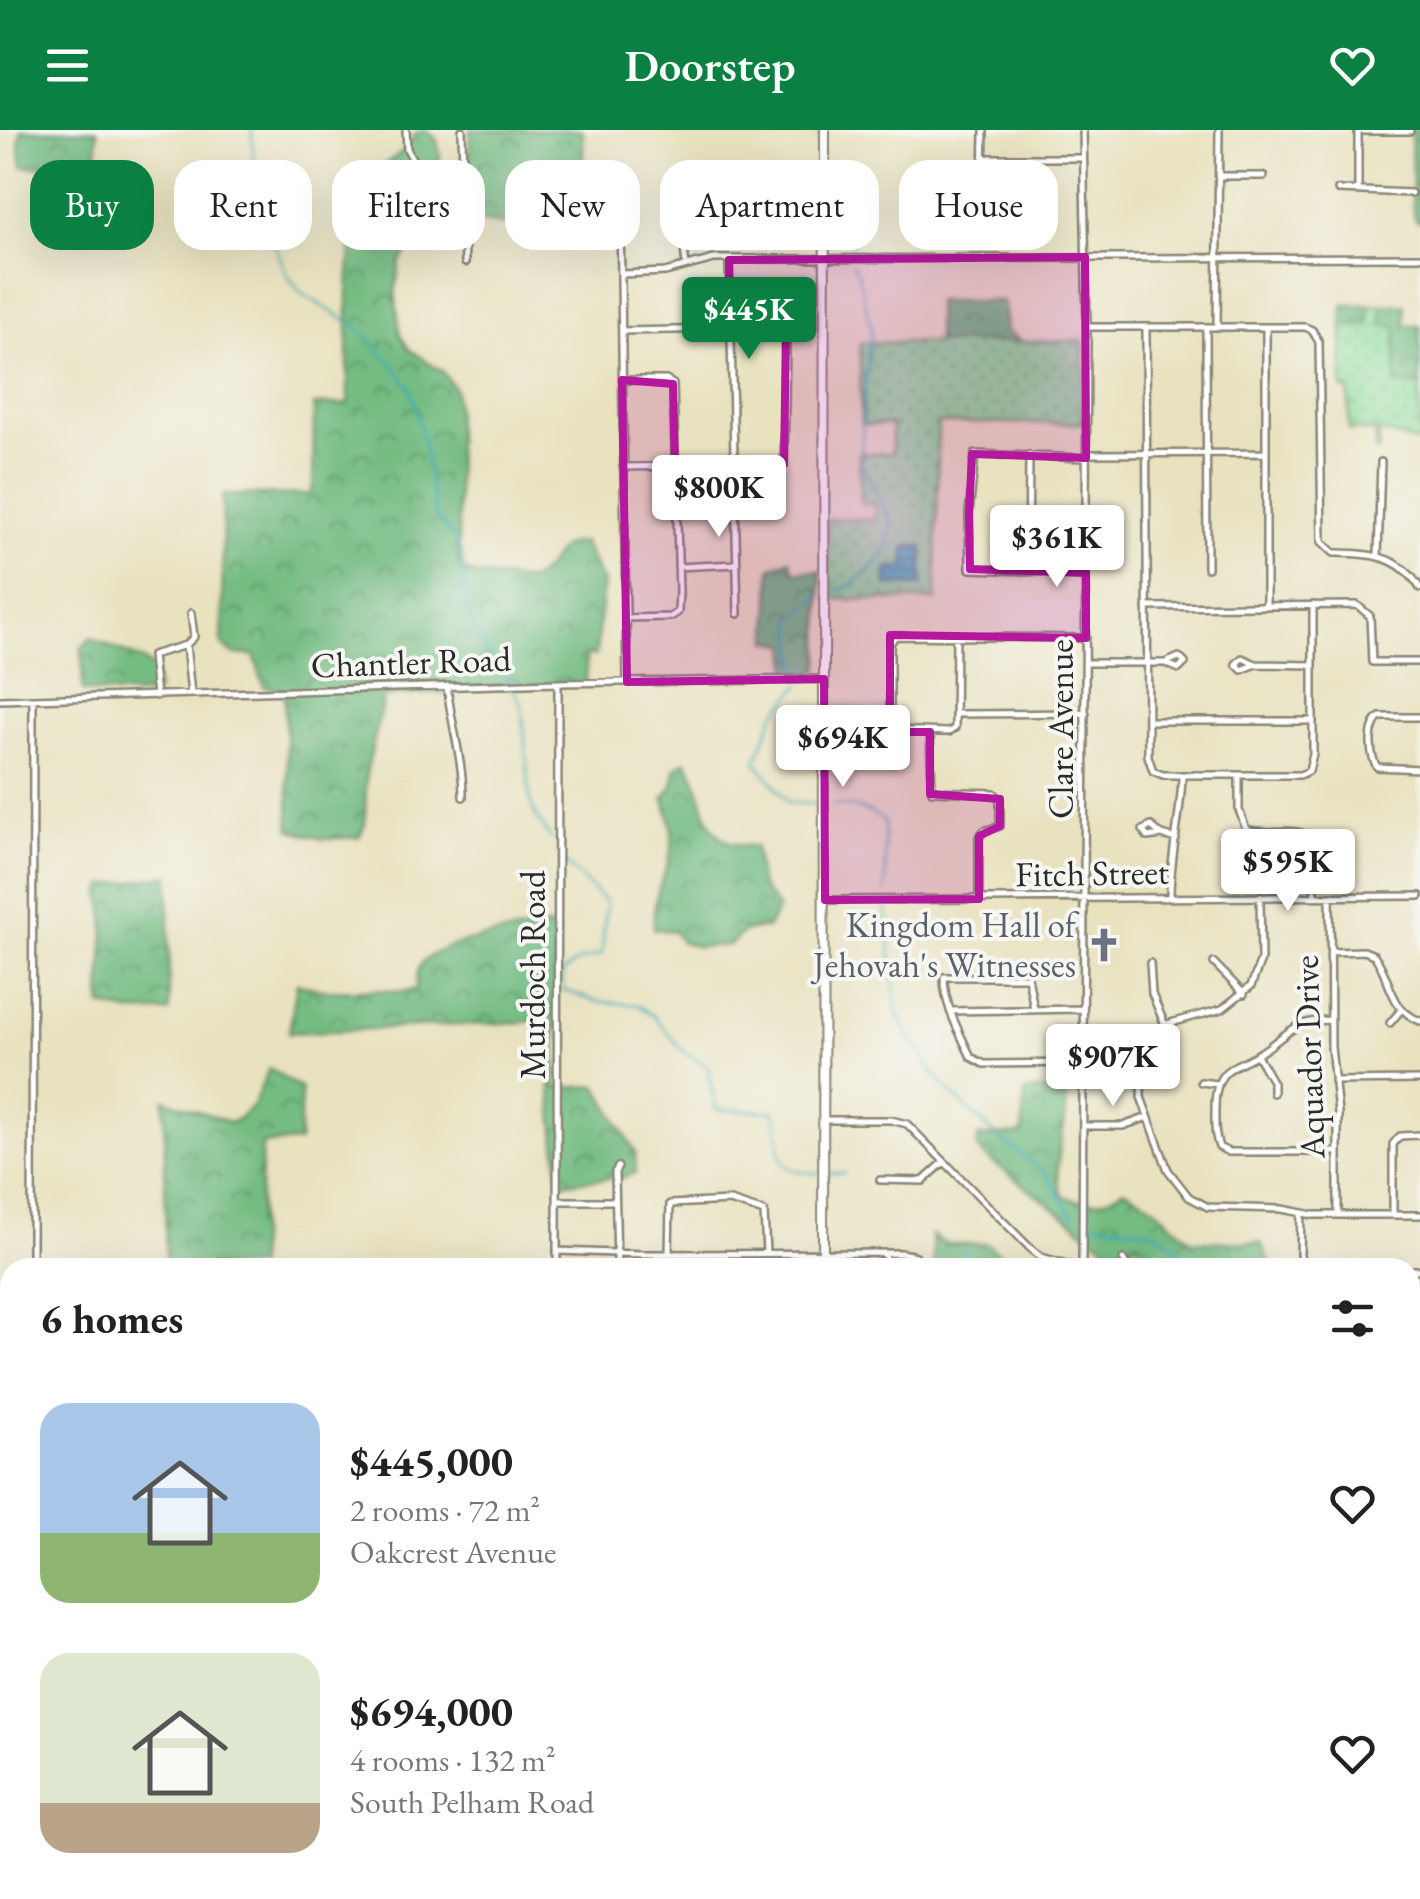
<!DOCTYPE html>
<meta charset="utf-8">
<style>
:root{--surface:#fff;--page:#f2f2f2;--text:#222;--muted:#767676;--accent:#0b8043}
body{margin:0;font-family:"EB Garamond",serif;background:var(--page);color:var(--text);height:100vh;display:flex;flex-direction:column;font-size:38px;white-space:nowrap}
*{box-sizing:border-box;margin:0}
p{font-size:32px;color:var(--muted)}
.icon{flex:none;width:55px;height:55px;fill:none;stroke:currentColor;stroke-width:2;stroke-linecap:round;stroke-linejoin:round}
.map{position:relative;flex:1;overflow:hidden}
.side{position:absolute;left:0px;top:1128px;width:1420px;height:642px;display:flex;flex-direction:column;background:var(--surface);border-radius:30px 30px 0 0;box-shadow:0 10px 40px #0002}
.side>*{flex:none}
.top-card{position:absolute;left:30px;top:30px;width:1360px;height:90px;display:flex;gap:20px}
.price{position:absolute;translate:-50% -85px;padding:0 22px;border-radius:10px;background:#fff;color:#222;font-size:32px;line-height:65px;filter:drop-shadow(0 2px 5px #0008)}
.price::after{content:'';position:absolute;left:50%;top:60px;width:30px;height:22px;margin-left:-15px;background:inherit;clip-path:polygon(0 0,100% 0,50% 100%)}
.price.current{background:var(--accent);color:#fff}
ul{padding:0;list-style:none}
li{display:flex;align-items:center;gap:30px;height:250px;padding:0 40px}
li span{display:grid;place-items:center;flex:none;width:280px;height:200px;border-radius:30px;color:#555}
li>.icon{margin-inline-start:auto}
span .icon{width:120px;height:120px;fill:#fffc;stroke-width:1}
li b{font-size:42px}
h2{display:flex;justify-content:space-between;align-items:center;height:120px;padding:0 40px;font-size:42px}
.tag{padding:0 35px;border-radius:30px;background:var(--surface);box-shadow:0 10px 40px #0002;font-size:35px;line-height:90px}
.tag.current{background:var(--accent);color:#fff}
header{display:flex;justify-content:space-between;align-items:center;height:130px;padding:0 40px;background:var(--accent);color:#fff;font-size:45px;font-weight:600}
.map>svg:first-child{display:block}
.grass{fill:url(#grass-tufts);stroke:#5e8462;stroke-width:2.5}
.forest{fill:url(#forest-crowns);stroke:#507456;stroke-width:2.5}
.park{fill:url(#park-dots);stroke:#5e8462;stroke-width:2.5}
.water{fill:url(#water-rules);stroke:#326b70;stroke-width:2.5}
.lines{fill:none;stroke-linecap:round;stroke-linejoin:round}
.stream{stroke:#3aabb6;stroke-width:2.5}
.minor-casing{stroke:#8a8675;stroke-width:10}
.major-casing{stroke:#8a8675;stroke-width:12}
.minor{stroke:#fff;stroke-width:5}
.major{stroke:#fff;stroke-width:8}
.marked{fill:#b5179e;fill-opacity:0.2;stroke:#b5179e;stroke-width:8;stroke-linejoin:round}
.labels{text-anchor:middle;stroke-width:8;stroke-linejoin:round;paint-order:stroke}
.street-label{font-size:35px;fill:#2b2b2b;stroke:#f6f6f2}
.worship-label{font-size:35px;fill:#5b616d;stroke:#f6f6f2;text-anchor:end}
</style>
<header><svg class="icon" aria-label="menu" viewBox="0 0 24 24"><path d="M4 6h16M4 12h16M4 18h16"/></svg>Doorstep<svg class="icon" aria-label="heart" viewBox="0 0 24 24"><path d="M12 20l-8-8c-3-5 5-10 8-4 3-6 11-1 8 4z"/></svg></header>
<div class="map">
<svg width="1420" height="1769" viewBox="0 0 1420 1769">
<defs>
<pattern id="grass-tufts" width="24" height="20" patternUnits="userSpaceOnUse" patternTransform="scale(2.5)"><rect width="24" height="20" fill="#90dd9a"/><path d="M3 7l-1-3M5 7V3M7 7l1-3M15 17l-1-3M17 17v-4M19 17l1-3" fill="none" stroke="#7cbe85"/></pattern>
<pattern id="forest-crowns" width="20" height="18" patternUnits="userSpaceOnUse" patternTransform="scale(2.5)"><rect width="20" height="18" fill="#74bc82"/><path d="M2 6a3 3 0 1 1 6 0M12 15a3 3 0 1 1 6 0" fill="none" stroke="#5f996b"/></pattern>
<pattern id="park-dots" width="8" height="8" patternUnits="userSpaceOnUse" patternTransform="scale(2.5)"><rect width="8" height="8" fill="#90dd9a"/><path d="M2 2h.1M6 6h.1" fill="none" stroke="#7cbe85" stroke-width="1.8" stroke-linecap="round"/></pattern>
<pattern id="water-rules" width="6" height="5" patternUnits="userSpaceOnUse" patternTransform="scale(2.5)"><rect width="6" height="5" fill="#3aabb6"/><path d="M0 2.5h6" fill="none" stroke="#318b94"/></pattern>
</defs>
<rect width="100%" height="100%" fill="#f6f6f2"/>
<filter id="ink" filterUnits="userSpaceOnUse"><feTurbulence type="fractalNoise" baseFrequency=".01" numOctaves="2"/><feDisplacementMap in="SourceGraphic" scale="20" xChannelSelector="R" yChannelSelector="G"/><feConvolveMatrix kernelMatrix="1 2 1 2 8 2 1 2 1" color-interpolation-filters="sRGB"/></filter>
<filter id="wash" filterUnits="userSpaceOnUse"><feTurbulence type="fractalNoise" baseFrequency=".0048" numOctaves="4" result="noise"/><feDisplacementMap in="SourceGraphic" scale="40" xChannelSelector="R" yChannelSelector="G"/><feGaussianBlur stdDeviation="2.25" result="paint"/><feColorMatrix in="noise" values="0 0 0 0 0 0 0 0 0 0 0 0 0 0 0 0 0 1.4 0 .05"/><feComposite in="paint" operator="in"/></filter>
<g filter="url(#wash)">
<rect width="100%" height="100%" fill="#e9e2bf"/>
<!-- grass -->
<path class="grass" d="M10,1215V1684L0,1682V1216Z
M100,1760H187L186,1769H108Z
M825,1760H1031L1036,1769H825Z"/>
<!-- forest -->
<path class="forest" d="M21,0H97V34L79,39L22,36L19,15Z
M426,0L437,10L440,27L436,76L400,133L395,161L400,205L409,219L442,241L455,259L459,432C464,439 463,440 470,443C476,446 530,452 534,449C556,437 550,412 583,412L603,453L596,525L586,526V552L384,566L366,644L365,695L359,707L322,709L290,699L284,560L264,557L254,525L234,524L222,515L223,365L310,364L313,357L314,275L348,274V163L352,99L368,47L403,21L416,3Z
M470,0H583V93L516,95L468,90Z
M1411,0H1420V92L1415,89L1413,81Z
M936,171H1003L1006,201L1022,212L1083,293L938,292Z
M1343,175H1405V196H1420V308C1395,298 1393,301 1369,301L1367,297L1349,300V259H1343Z
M790,429L794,442L821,441L820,538L812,546H790L787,514L769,511L771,438Z
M91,508L144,531L155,540L157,561L138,565L83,561L82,517Z
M686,631C710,664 696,718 755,716L761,757L778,778L768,797L745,801L729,815L697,817L682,812L673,801L654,799C649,746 689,734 664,668L673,656L675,639Z
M169,745V882H129L102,876C98,844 108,812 104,780C103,769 99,767 104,756Z
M548,796L554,797L557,958L597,956L635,1021L636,1043L624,1047L560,1053L544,891L289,903L297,853C329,865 344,859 376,860C391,861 401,863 416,859C417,851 416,843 420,836C437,809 518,803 548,796Z
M269,938L301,959L299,1012L262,1014L257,1137H166L164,969L232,993L253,976Z
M1036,960H1064C1074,986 1047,1032 1063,1066C1086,1075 1104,1074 1124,1059L1152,1075L1192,1111L1261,1113L1271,1137H1149L1138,1114L1113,1122L986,1027L978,1019V1007L1022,1004L1025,962Z
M932,1105L946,1114H987L1004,1127L1052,1137H934Z
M1420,1155V1228L1410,1235V1165Z
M0,1405L10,1411V1560L0,1554Z
M0,1667L10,1671V1760H100L105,1769H0Z
M188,1760H428V1769H183L188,1768Z
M476,1760H647L644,1769H559L556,1765L507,1766Z"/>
<!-- park -->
<path class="park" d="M1369,175H1382V196H1396V255H1420V313L1379,301V320L1376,321V301L1349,300V259H1343V196H1369Z
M1083,211V293H938L936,470L828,469V389H875V374H861L859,324L892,323V295L861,294L860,213Z"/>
<!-- water -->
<path class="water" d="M905,416H923L922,456L887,455V438H905Z
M1420,1439V1516L1410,1526V1448Z"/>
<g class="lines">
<!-- stream -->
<path class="stream" d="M252,0L256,63L286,143L301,163L357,197L395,237L411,259L423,310L436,386C441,399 454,403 459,416C467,437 462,463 469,486C475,510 496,530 510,551
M819,0L820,97
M830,98L851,100L852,122
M831,463C863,454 889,426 892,392L861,334L864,267L872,200L858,144L852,134
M798,544L792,490L819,466
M800,555L774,585L756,632L789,673L818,674
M513,558L522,576L530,669L534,682L551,709
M832,675C850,675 869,680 884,691L886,762
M561,729L606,772L602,824L577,832L563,842V860L595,871L638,875L655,887L682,920L708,937L716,979L775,982C784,1017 766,1043 818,1043
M886,776L897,880L905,898L935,945L953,965L997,1006L1045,1043L1073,1086
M829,1043H845
M1093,1092L1155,1101L1173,1114L1194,1138
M963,1120L971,1138
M1420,1178L1413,1185L1414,1196L1420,1202
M1410,1228L1420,1223"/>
</g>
</g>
<g filter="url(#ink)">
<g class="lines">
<!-- minor casing -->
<g class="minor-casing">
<path id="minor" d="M406,0L407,19L419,42
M462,0L465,133
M1359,1H1410
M985,28H1082
M1218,46H1264
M911,53L983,52L984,0
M1338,60L1411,63
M1358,60V0
M678,63L686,136
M620,86L627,552
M729,130L738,484
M621,144L665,142L714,129L1420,127
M1087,197H1305L1312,200L1319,212L1322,412L1334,423C1370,424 1399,424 1420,458
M1146,197L1148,626L1153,641L1163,645H1300L1309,641L1313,624V475
M1206,197L1207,438
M1217,197L1219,0
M1266,197V476
M622,201L774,198L784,203L786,213L784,334L623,337
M622,250H666L673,254L679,462L678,482L670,487L625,488
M1086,324L1266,323
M1085,328L975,324L969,384L970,439L1086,443
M1378,425L1381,332
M678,437L737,434
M1028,442L1029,325
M1147,477L1357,475L1370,486L1372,532H1420
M191,483L194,507L186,515L191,564
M956,505L955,598L949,602L893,600L890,596V514L895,506L1086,508
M1086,533H1165L1179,527L1185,533L1179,539L1165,533
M1256,534L1242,528L1236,534L1242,540L1256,534L1313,535
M447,556C451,594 463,629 463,667
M156,566L152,525L186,515
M0,570L558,553L824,549
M957,584L1086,583
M1420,587H1380C1368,596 1369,624 1377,637L1420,639
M1148,591H1313
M930,602L932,661L994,663L1000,669V696L984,701L979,707V769
M1239,646V680L1246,699C1266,707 1296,694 1313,709L1315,766
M1162,705L1147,707L1143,700L1151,696L1162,705L1176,709
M1260,766L1261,830L1251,856L1222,879L1167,894L1149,909L1143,923L1141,967L1168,1040L1189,1067L1208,1077L1282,1079L1313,1085H1420
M1330,766L1331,917L1338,983V1085
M1170,767C1170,725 1181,688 1182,646
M825,770L1420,766
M1331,822L1364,821L1374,825C1392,849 1388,878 1420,891
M1150,833L1152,864L1165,895
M1214,833L1244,864
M1034,879L1028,847H944C944,876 959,901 971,927L984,934L1083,933
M950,881L1082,879
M1330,890C1296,891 1293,899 1267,918C1237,940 1215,932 1215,978C1215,992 1214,1005 1219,1017L1228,1022H1338
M1390,893L1401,880
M1257,925L1273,953V963
M1334,951L1420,950
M1201,952L1217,954
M823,990H891L907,994L1030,1118L1041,1127L1082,1138
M1085,996H1123L1148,987
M880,1050L923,1051L944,1032
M558,1071H615
M1301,1084L1300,1125L1303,1138
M1393,1085V1014L1400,1006L1420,1005
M557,1121L644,1124L901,1123L916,1126L926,1138
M669,1124L670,1074L730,1071L764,1082L766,1123
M885,1125L886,1138
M1123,1129L1128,1138
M32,1138L33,570
M557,1138L558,553
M617,1138L615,1042L618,1037
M1082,1138L1087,197L1083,0
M1410,1140H1420
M1410,1278L1420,1266
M1410,1296L1420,1301
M819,1769V1760
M1207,1769L1211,1760"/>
</g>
<!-- major casing -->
<g class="major-casing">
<path id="major" d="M823,1138L825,0
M0,1215H10
M1410,1408L1420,1414"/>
</g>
<!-- minor -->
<use href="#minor" class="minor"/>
<!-- major -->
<use href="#major" class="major"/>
</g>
</g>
<!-- marked area -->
<path class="marked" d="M1085,127L1086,328L972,324L969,384L970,439L1086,443V508L890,505V602H930V664L1000,669V696L979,706V769L825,770L824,549L627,552L622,250L673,254L675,337L784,334L786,198L730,197L729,130Z"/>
<!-- icons -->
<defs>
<g id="church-bare" transform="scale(2.7)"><path d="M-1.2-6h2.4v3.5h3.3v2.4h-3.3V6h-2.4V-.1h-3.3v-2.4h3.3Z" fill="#6b7280" stroke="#f6f6f2" stroke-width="2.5" paint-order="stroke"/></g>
</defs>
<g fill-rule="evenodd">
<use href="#church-bare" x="1104" y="815"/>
</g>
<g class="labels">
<!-- street labels -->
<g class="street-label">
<text transform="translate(411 532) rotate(-2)" y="12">Chantler Road</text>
<text transform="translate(1061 599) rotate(-90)" y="12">Clare Avenue</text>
<text transform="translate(1092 743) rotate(-1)" y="12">Fitch Street</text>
<text transform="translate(533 845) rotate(-90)" y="12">Murdoch Road</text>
<text transform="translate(1309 927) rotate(-92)" y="12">Aquador Drive</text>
</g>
<!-- worship labels -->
<g class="worship-label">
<text x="1076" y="807">Kingdom Hall of<tspan x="1076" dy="40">Jehovah's Witnesses</tspan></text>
</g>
</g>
</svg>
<b class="price current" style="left:749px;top:232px">$445K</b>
<b class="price" style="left:719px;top:410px">$800K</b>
<b class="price" style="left:1057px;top:460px">$361K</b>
<b class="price" style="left:843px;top:660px">$694K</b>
<b class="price" style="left:1288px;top:784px">$595K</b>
<b class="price" style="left:1113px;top:979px">$907K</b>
<div class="top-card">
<a class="tag current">Buy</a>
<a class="tag">Rent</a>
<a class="tag">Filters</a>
<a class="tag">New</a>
<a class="tag">Apartment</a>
<a class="tag">House</a>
</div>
<section class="side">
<h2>6 homes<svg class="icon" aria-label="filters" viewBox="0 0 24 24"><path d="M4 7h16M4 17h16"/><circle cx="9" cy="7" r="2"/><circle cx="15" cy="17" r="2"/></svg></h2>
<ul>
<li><span style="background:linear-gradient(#a9c7e8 65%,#8fb573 0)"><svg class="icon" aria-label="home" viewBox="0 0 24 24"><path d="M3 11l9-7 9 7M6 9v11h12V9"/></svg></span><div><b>$445,000</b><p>2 rooms · 72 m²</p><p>Oakcrest Avenue</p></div><svg class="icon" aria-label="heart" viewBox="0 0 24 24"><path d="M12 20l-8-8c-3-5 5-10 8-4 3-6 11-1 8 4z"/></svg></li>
<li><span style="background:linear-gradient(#dfe7d0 75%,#b9a48a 0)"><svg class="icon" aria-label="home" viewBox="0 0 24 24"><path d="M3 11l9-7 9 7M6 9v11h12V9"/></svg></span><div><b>$694,000</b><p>4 rooms · 132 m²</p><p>South Pelham Road</p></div><svg class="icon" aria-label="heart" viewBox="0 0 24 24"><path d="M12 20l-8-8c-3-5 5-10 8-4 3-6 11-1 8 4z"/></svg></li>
</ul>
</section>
</div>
